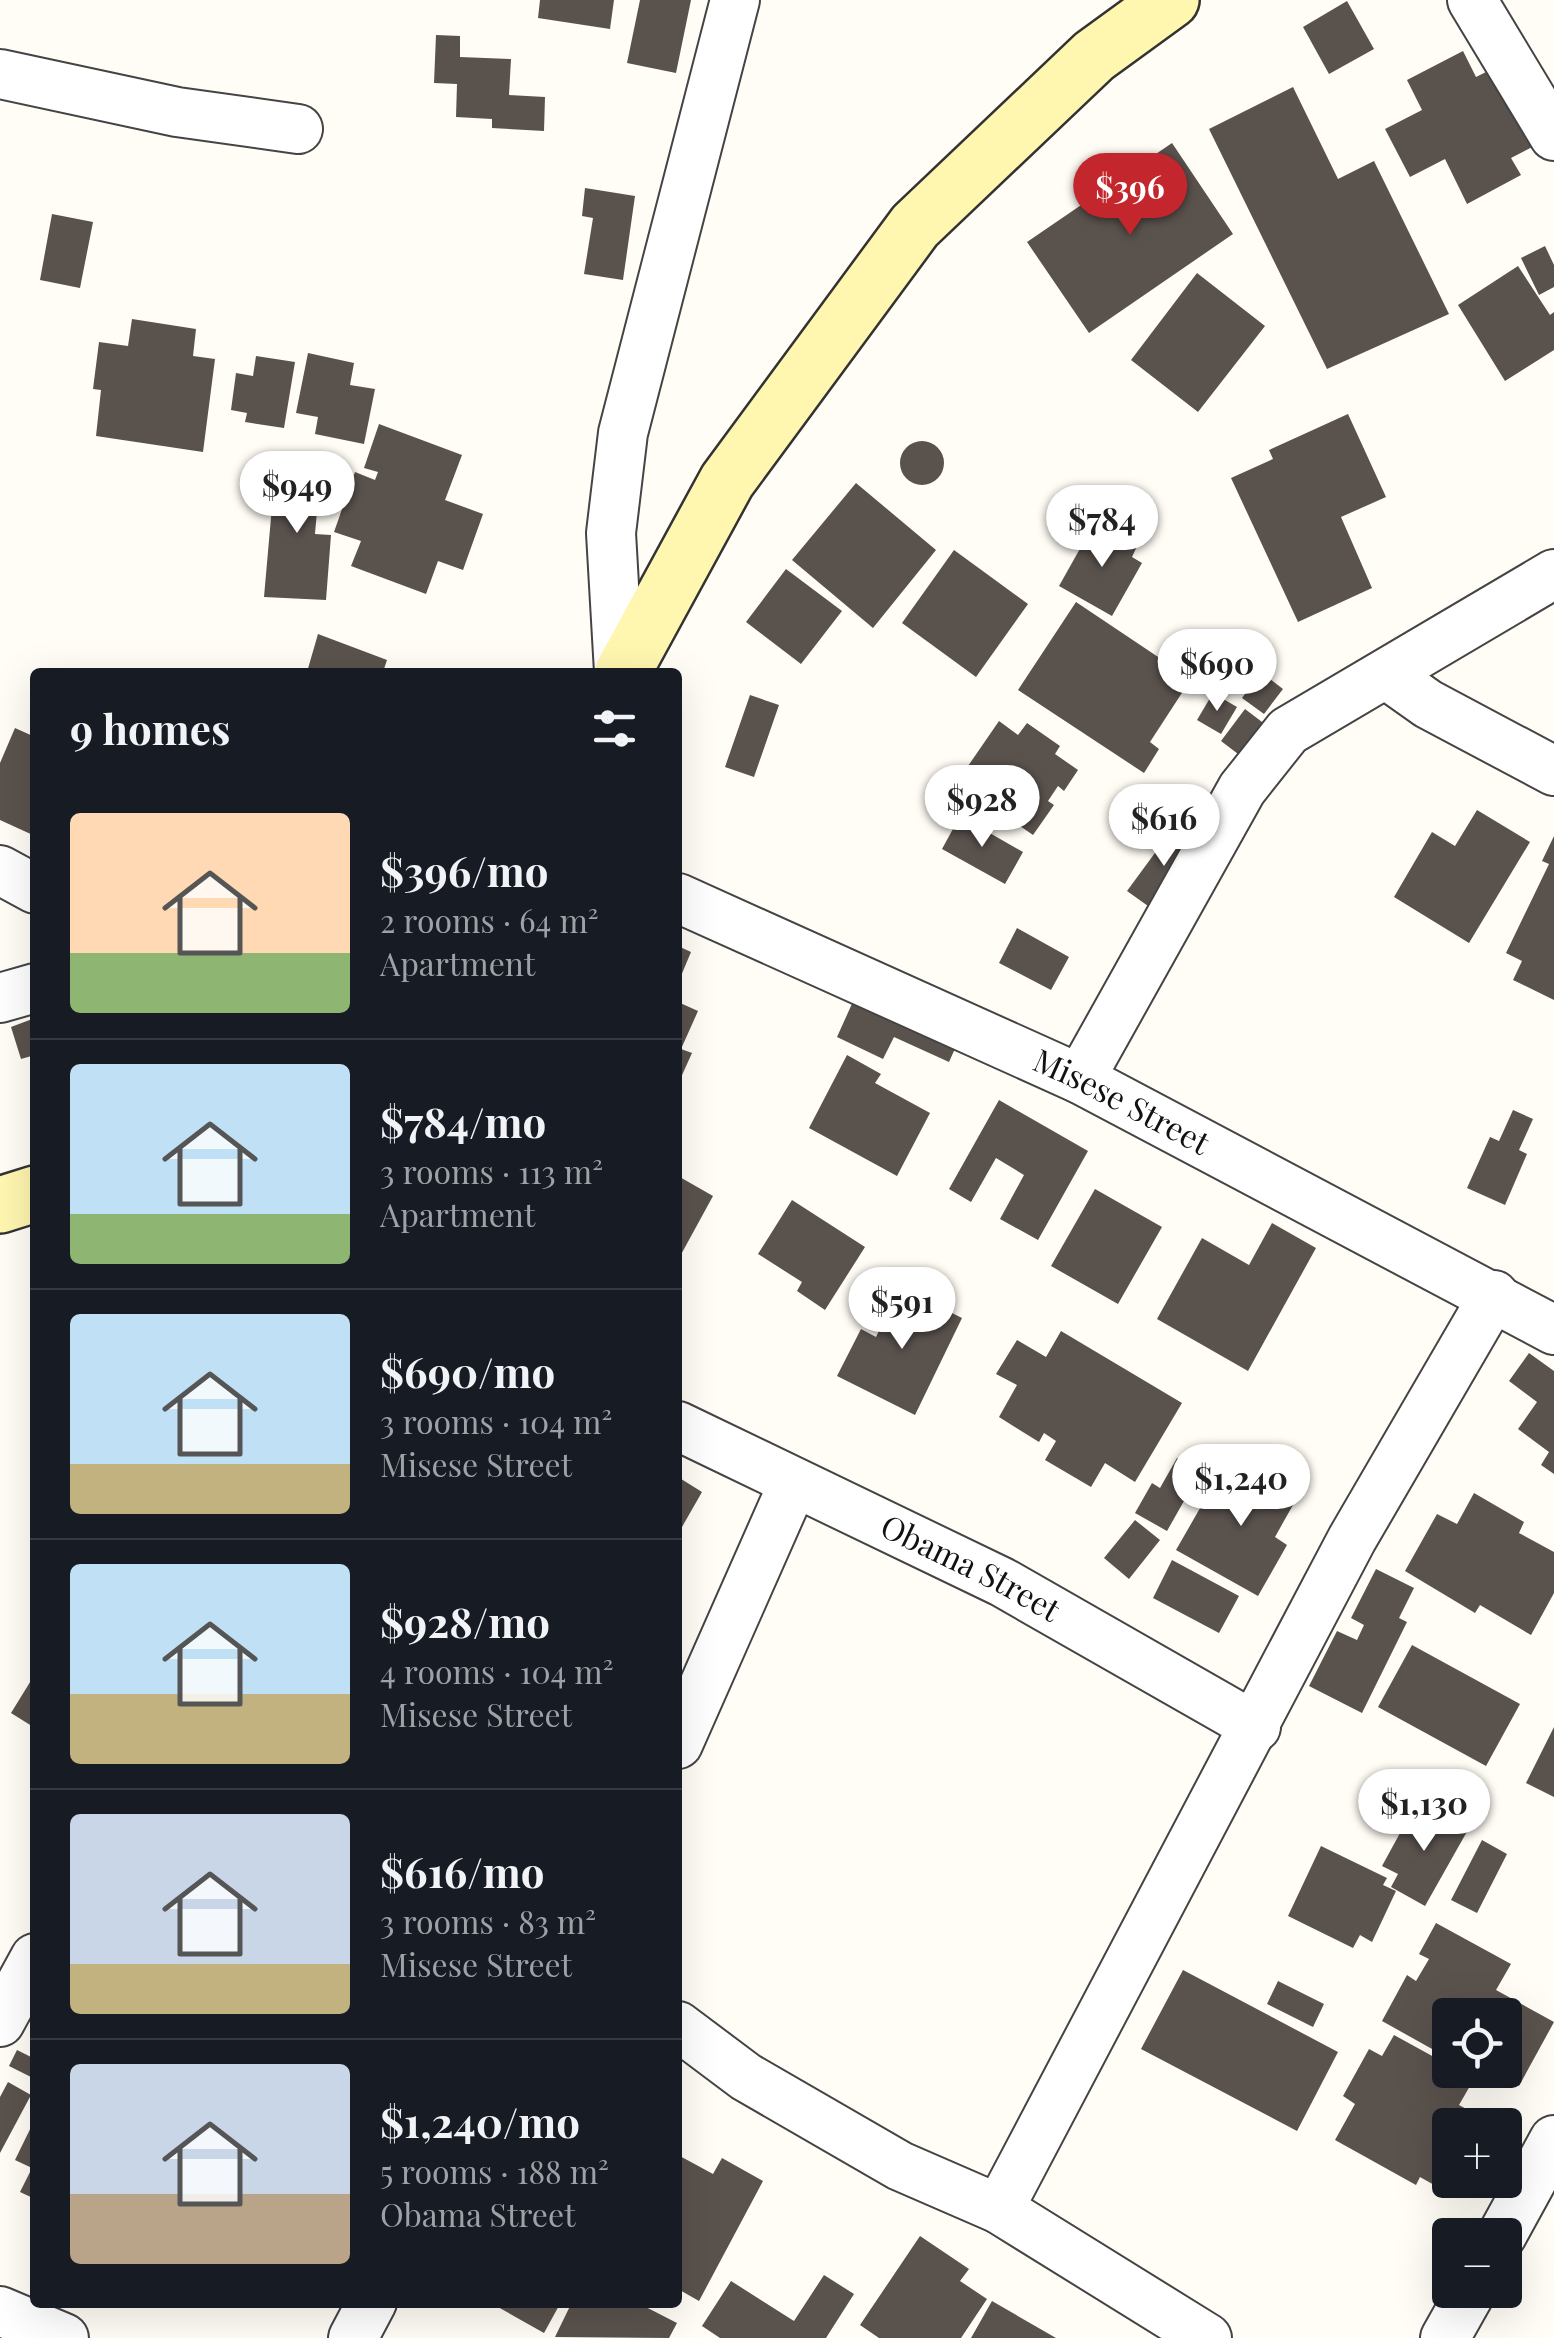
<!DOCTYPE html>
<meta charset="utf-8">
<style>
:root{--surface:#171b24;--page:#242831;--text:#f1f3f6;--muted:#9ea1a6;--line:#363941;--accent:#c4262e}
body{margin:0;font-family:"Playfair Display",serif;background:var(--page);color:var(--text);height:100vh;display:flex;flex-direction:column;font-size:38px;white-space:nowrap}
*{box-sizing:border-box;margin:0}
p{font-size:32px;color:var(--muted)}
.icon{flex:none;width:55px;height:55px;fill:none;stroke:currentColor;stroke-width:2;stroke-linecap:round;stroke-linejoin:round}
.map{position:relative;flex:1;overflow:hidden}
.details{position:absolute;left:30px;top:668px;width:652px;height:1640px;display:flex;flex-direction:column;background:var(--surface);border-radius:10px;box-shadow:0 10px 40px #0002}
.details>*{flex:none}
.fabs{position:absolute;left:1432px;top:1998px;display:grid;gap:20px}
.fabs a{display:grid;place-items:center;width:90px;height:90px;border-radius:10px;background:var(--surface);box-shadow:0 10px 40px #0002;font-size:50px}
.price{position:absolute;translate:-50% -85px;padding:0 22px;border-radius:35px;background:#fff;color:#222;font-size:32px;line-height:65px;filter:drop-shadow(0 2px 5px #0008)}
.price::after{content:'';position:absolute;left:50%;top:60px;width:30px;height:22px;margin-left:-15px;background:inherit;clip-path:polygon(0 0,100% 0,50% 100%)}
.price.current{background:var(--accent);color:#fff}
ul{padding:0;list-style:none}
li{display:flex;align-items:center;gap:30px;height:250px;padding:0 40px}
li+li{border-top:2px solid var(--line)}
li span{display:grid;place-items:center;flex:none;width:280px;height:200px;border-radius:10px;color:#555}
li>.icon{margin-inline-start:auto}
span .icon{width:120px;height:120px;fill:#fffc;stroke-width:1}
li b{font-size:42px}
h2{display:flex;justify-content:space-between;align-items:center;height:120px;padding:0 40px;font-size:42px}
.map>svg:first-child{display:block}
.building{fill:#5a524d}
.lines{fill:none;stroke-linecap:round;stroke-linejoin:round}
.street-casing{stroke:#444;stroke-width:52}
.secondary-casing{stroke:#333;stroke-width:60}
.street{stroke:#fff;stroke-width:48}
.secondary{stroke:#fff6b0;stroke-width:55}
.labels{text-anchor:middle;stroke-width:10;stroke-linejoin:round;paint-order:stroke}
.street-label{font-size:32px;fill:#111;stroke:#fff}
</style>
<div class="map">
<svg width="1554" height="2338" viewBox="0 0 1554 2338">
<rect width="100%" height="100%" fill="#fffdf5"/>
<!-- building -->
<path class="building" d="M540,0H614L610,29L538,18Z
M640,0H691L676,73L627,63Z
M1347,1L1374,49L1329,74L1303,27Z
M436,35L460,36V57L511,59L509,95L545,97L544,131L492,128V119L456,117L457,84L434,83Z
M1463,51L1476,77L1498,66L1538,144L1511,158L1521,175L1467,204L1445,159L1410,177L1385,129L1422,110L1407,80Z
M1293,87L1338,179L1374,161L1449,314L1327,369L1209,129Z
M1172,143L1233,234L1089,333L1027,242Z
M585,188L635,196L623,280L584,274L593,218L582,216Z
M52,214L93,222L80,288L40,280Z
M1545,246L1554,265V287L1539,295L1521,258Z
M1518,266L1550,315L1554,312V350L1505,381L1458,305Z
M1197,273L1265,326L1198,412L1131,360Z
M132,319L196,329L193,356L215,359L203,452L96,436L101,390L93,389L99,342L128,346Z
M308,353L354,363L350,385L375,389L364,444L315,434L318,417L296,413Z
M256,356L295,362L284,428L245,422L247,413L231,410L236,373L253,376Z
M1348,414L1386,497L1341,517L1372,588L1298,622L1231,478L1273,459L1269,450Z
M379,424L462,455L445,500L483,514L463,570L438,561L426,594L351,566L361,541L334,532L355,472L375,480L378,472L364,468Z
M900 463a22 22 0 1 1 44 0a22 22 0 1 1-44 0Z
M276,461L321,465L315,534L331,535L326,600L264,597Z
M856,483L936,550L873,628L792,560Z
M1095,522L1121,537L1118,542L1124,545L1128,539L1138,544L1132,557L1142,563L1112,616L1059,586Z
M954,550L1028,604L976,677L902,623Z
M786,569L842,611L801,664L746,622Z
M1076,602L1191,679L1150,742L1159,749L1144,773L1018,690Z
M318,634L387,660L383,672H307Z
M1261,672L1283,689L1264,714L1242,698Z
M1213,693L1237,707L1221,734L1197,720Z
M750,695L779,705L754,777L725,767Z
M1245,709L1266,725L1242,757L1221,741Z
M999,721L1018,735L1027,723L1060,746L1055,754L1078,770L1064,791L1058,786L1048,801L1054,805L1033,835L957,782Z
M15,728L35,737V836L0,820V763Z
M1477,810L1530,842L1469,943L1394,897L1432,832L1455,846Z
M960,816L1023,852L1005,884L942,849Z
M1174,827L1201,848L1155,911L1127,891Z
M1554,836V1000L1513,980L1522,961L1506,953L1549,864L1542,861Z
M1017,928L1069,957L1051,990L999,963Z
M678,946L691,952L678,983Z
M860,986L962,1033L949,1062L894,1037L883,1059L837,1037Z
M678,1002L698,1011L681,1049L692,1053L678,1084Z
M35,1018V1055L21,1059L11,1027Z
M847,1055L881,1074L875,1083L930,1113L897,1176L809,1128Z
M999,1100L1088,1151L1038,1240L1000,1219L1024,1175L996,1158L971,1202L949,1189Z
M1513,1110L1533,1119L1519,1150L1527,1154L1505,1205L1467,1188L1490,1137L1499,1141Z
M678,1176L713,1196L678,1260Z
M1095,1189L1162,1227L1118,1304L1051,1266Z
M792,1200L865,1247L825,1310L797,1291L802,1282L758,1254Z
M1272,1223L1316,1248L1248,1371L1157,1319L1202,1238L1249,1265Z
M900,1287L962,1318L915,1415L837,1376L861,1329L876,1337Z
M1061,1331L1182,1403L1135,1482L1105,1463L1091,1487L1045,1460L1056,1441L1044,1433L1039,1442L999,1417L1017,1385L996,1374L1017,1340L1046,1357Z
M1529,1353L1554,1371V1474L1541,1465L1549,1452L1518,1429L1537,1402L1509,1381Z
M1177,1458L1201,1471L1167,1531L1135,1513L1152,1483L1160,1488Z
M1237,1462L1298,1496L1275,1537L1287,1545L1258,1596L1176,1550L1207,1496L1215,1501Z
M678,1477L702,1492L678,1534Z
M1474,1493L1524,1522L1519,1533L1554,1552V1593L1531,1635L1480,1605L1475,1613L1405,1571L1437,1514L1457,1524Z
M1135,1520L1160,1540L1129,1579L1104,1558Z
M1172,1560L1239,1596L1219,1633L1153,1598Z
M1376,1569L1414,1588L1399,1618L1407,1622L1362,1713L1309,1686L1337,1631L1357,1640L1364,1625L1351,1618Z
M1412,1645L1520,1704L1486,1766L1378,1707Z
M35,1674V1728L11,1713Z
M1554,1727V1797L1526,1783Z
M1434,1808L1469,1828L1425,1906L1391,1887L1398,1874L1382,1866L1411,1813L1427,1822Z
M1482,1840L1507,1854L1477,1913L1451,1900Z
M1321,1846L1387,1878L1383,1885L1396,1891L1372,1942L1360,1935L1353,1948L1288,1916Z
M1436,1923L1511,1964L1496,1990L1554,2022L1519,2086L1492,2070H1505V2015H1450V2059L1382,2021L1407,1975L1416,1981L1429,1959L1419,1954Z
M1183,1970L1338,2052L1297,2131L1141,2049Z
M1278,1981L1324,2004L1313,2027L1267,2004Z
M1394,2035L1474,2079L1459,2105L1483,2118L1479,2125H1450V2178L1443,2190L1420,2177L1416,2185L1335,2140L1355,2104L1343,2096L1369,2049L1382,2056Z
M17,2050L35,2059V2079L9,2066Z
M8,2082L31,2095L0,2153V2097Z
M35,2119V2199L20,2192L32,2168L15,2160Z
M678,2155L713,2174L722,2158L763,2181L699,2301L678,2289Z
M920,2236L969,2269L960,2281L987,2299L961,2338H879L860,2325Z
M824,2275L854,2294L826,2338H720L702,2326L731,2281L794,2321Z
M992,2301L1056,2338H971Z
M489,2302H561L544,2333Z
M572,2302H636L677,2323L669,2338L555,2337Z"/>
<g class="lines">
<!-- street casing -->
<g class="street-casing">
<g id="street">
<path d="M1472,0L1554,136"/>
<path d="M0,74L177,112L298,129"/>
<path d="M619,672L611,533L623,433L735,0"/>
<path d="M1387,675L1428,704L1554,771"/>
<path d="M0,870L35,889"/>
<path id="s1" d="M678,898L1080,1079L1554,1330"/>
<path d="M0,998L35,988"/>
<path d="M1080,1079L1242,789L1288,731L1554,574"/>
<path id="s2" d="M678,1426L1002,1582L1256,1727"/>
<path d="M678,1744L793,1484"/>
<path d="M0,2022L35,1958"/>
<path d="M678,2026L746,2077L900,2166L999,2209L1207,2338"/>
<path d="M999,2209L1352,1539L1494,1295"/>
<path d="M1502,2235L1554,2140"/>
<path d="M0,2311L64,2338"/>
<path d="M353,2338L372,2302"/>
<path d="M1445,2338L1472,2290"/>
</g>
</g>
<!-- secondary casing -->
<g class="secondary-casing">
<path id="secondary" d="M623,672L727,481L915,226L1094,56L1171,0
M0,1205L35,1194"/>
</g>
<!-- street -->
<use href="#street" class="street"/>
<!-- secondary -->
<use href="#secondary" class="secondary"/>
</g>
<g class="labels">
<!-- street labels -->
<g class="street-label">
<text dy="11" stroke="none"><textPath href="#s1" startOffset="488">Misese Street</textPath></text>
<text dy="11" stroke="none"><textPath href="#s2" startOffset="325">Obama Street</textPath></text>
</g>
</g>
</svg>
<div class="fabs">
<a><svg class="icon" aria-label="locate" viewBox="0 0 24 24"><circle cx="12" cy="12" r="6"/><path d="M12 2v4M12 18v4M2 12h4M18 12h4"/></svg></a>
<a>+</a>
<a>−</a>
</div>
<b class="price current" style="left:1130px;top:238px">$396</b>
<b class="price" style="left:297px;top:536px">$949</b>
<b class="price" style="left:1102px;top:570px">$784</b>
<b class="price" style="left:1217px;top:714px">$690</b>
<b class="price" style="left:982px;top:850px">$928</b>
<b class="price" style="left:1164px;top:869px">$616</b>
<b class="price" style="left:902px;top:1352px">$591</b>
<b class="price" style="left:1241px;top:1529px">$1,240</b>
<b class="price" style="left:1424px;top:1854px">$1,130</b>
<section class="details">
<h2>9 homes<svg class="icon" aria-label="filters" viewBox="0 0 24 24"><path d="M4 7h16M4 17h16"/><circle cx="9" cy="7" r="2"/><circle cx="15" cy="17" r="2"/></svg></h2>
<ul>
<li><span style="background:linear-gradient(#ffd9b3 70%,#8fb573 0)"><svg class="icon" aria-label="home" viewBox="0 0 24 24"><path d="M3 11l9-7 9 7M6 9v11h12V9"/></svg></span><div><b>$396/mo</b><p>2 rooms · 64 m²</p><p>Apartment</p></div></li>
<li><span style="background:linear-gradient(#bfe0f5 75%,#8fb573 0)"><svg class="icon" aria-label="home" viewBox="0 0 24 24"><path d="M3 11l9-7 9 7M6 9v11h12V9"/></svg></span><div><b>$784/mo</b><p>3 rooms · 113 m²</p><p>Apartment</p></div></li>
<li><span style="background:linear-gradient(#bfe0f5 75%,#c2b280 0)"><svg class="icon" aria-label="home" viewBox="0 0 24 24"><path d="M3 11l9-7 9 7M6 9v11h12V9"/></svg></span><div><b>$690/mo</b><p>3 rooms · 104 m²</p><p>Misese Street</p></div></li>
<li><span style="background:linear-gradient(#bfe0f5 65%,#c2b280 0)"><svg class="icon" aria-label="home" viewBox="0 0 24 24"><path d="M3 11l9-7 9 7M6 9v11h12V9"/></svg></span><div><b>$928/mo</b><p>4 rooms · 104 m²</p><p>Misese Street</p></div></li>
<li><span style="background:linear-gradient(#c9d6e8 75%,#c2b280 0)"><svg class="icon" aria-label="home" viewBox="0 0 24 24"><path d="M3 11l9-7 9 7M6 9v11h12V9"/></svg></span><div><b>$616/mo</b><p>3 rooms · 83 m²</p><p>Misese Street</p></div></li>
<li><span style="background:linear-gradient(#c9d6e8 65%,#b9a48a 0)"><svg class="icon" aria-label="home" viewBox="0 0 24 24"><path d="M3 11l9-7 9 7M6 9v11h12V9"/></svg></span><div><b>$1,240/mo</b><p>5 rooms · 188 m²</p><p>Obama Street</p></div></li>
</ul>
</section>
</div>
